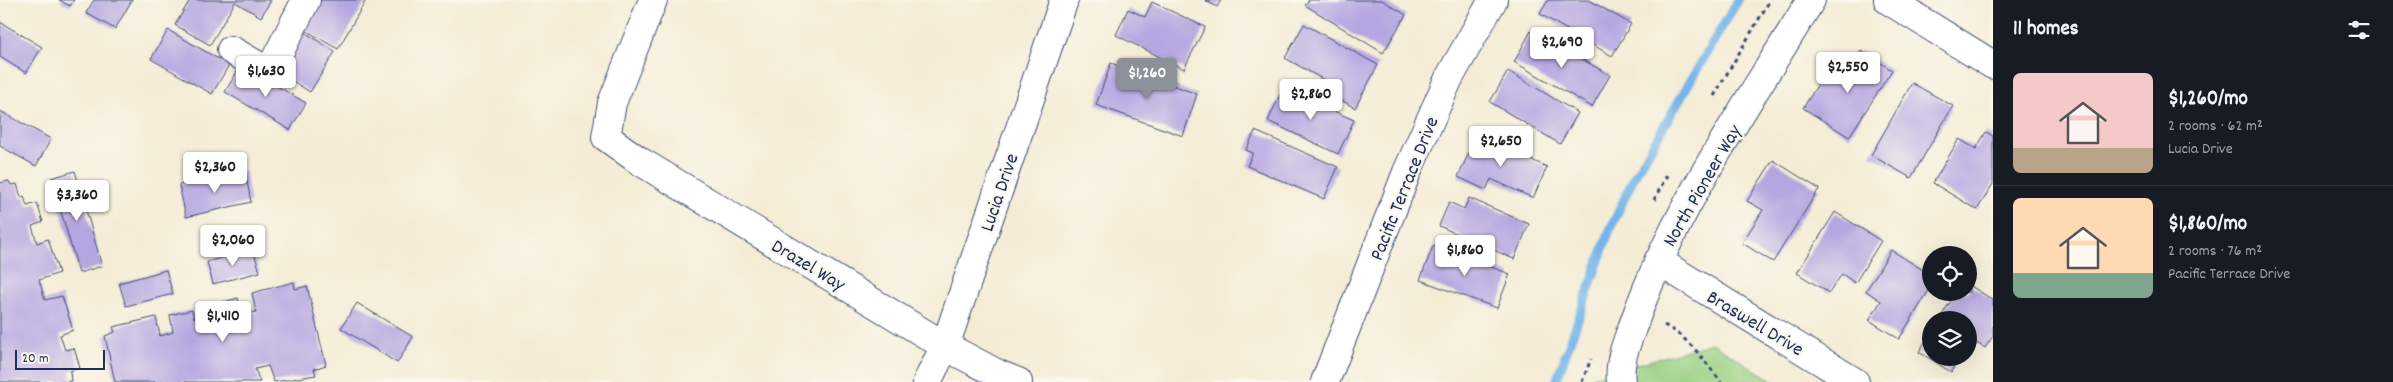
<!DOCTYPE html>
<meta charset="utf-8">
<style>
:root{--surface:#171b24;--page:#242831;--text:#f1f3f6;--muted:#9ea1a6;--line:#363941;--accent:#8c9099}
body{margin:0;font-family:Dekko,sans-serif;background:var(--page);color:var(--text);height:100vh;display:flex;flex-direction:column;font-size:19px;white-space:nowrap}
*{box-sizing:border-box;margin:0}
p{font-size:16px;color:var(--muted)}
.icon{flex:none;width:28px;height:28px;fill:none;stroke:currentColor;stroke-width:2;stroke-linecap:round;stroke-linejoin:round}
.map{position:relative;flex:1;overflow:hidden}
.sheet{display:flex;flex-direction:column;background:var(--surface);width:400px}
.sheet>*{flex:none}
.tools{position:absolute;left:1922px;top:246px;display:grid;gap:10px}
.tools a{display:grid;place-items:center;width:55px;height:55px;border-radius:50%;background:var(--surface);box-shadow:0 5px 20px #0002;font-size:25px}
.scale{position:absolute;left:15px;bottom:12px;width:90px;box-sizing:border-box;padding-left:5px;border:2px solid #1b2f5e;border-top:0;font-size:14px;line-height:18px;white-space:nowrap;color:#1b2f5e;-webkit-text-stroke:4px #fbf7ec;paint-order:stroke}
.price{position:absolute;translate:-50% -42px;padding:0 11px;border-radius:5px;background:#fff;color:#222;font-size:16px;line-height:32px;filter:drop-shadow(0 1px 2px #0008)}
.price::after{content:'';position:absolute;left:50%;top:30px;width:15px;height:11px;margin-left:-8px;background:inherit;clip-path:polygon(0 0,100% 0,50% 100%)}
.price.current{background:var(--accent);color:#fff}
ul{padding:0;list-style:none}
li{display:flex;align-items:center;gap:15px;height:125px;padding:0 20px}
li+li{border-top:1px solid var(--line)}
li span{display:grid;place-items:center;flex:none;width:140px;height:100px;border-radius:8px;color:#555}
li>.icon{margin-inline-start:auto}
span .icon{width:60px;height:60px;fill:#fffc;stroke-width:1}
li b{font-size:21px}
h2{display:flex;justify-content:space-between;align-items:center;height:60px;padding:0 20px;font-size:21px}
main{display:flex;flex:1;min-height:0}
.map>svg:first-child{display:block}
.green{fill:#99d083;stroke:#5a8070}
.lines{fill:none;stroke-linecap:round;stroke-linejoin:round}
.stream{stroke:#75b5e9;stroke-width:9}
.building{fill:#b5a5e1}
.minor-casing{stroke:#3c4b70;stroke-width:30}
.path{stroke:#3c4b70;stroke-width:3;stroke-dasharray:4 4;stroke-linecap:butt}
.minor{stroke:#fff;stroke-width:28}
.labels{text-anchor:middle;stroke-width:4.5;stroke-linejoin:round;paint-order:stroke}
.street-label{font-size:20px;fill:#1b2f5e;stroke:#fbf7ec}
</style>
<main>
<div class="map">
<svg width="1993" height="382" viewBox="0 0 1993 382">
<rect width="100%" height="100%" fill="#fbf7ec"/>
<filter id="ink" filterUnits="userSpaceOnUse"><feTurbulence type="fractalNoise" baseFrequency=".02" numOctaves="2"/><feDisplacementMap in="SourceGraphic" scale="10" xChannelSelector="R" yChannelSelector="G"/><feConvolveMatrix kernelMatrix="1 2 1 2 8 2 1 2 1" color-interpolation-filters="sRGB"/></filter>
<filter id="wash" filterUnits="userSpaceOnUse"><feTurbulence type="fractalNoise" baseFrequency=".0096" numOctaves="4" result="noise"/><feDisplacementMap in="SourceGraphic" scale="20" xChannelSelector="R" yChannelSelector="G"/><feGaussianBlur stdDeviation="1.12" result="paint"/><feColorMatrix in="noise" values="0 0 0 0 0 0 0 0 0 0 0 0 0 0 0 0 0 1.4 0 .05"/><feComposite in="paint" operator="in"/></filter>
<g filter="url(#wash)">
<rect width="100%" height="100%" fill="#f4ecd5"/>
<!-- green -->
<path class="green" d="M1712,343L1775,382H1591L1592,377Z"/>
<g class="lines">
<!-- stream -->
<path class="stream" d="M1556,382L1609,232L1634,177L1738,0"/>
</g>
<g id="blocks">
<!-- building -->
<path class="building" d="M59,0H74L70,6Z
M94,0H132L115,29L86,13Z
M190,0H271L261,17L235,2L210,45L175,25Z
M315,0H366L338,49L300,27Z
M1205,0H1221L1217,7Z
M1309,0H1382L1406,15L1383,53L1305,5Z
M1548,0H1589L1631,24L1612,56L1540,14Z
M1152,2L1205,27L1184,69L1116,35L1128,9L1145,17Z
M0,22L42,47L26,73L0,57Z
M1304,24L1378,65L1355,108L1329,93L1333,85L1285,58Z
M297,27L335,52L310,92L272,68Z
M168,30L229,65L212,94L151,59Z
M1531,31L1610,75L1592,107L1514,62Z
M1861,51L1892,70L1849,137L1803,108L1825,73L1841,83Z
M1111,63L1197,94L1183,136L1096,105Z
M241,65L306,103L290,130L225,92Z
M1508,71L1578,113L1560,144L1490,102Z
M1912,83L1953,106L1911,178L1871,155Z
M1283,89L1354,120L1338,154L1268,121Z
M0,111L51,139L36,166L0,146Z
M1255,131L1338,167L1324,199L1247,166L1253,153L1246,150Z
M1986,132L1993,136V184L1977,210L1933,183L1959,139L1976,149Z
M1477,135L1547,167L1533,198L1491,179L1486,190L1458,177Z
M1773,160L1819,189L1773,262L1742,243L1763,210L1747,201Z
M75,171L102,266L79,273L51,178Z
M245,171L251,202L186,217L179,185Z
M9,181L11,185L17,184L21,197L24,196L27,206L37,203L43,222L32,226L37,243L48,239L59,273L39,280L45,300L62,296L73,330L60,335L65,350L74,348L80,368L70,371L71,381L67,382H0V183Z
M1469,198L1529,224L1514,259L1439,226L1449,202L1464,209Z
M1835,212L1881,241L1855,283L1842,274L1829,293L1797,273Z
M1433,246L1510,274L1497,308L1420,280Z
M253,249L260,272L213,284L207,262Z
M1891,250L1931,275V287L1899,339L1869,320L1881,301L1866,291Z
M166,270L173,294L126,306L119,283Z
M294,282L295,289L307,286L326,365L314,369L316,375L274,382L268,366L255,369L260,382H115L105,336L115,332L113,327L156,317L160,336L173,332L170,315L192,310L194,318L218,313L216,304L238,298L242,315L256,312L252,293Z
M1969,285L1993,300V336L1985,348L1971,340L1969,342V320H1939L1956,292H1969Z
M357,303L413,337L397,363L341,328Z
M1931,332V358H1959L1951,372L1919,352Z"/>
</g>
</g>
<g filter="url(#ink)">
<use href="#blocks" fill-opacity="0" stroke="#3c4b70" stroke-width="1"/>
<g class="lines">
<!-- minor casing -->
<g class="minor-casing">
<path id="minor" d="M653,0L612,103L606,137L638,160L945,346L998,374L1018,382
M1888,0L1993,65
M231,50L269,72L306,0
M1658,261L1855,382
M927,382L945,346L1064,0
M1325,382L1407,172L1449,78L1493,0
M1621,382C1618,360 1628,340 1635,320C1676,205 1748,104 1811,0"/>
</g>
<!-- path -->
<path class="path" d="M1714,96L1770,0
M1654,200L1667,175
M1664,325C1688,337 1705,361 1721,382
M1582,382L1591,359"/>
<!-- minor -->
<use href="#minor" class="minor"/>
</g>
</g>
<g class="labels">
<!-- street labels -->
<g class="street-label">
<text transform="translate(1701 185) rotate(-60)" y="7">North Pioneer Way</text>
<text transform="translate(1403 188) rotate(-68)" y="7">Pacific Terrace Drive</text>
<text transform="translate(998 192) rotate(-71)" y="7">Lucia Drive</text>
<text transform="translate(809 264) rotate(31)" y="7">Drazel Way</text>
<text transform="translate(1756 322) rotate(31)" y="7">Braswell Drive</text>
</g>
</g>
</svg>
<div class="tools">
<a><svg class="icon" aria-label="locate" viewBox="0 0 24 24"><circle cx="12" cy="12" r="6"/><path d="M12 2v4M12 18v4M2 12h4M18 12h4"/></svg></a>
<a><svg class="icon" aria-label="layers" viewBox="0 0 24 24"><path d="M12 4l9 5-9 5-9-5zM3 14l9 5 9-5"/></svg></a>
</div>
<div class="scale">20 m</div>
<b class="price" style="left:1562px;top:69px">$2,690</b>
<b class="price" style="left:1848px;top:94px">$2,550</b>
<b class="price" style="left:266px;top:98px">$1,630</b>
<b class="price current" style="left:1147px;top:100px">$1,260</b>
<b class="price" style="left:1311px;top:121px">$2,860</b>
<b class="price" style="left:1501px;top:168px">$2,650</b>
<b class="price" style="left:215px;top:194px">$2,360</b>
<b class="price" style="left:77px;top:222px">$3,360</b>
<b class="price" style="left:233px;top:267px">$2,060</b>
<b class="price" style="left:1465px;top:277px">$1,860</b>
<b class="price" style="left:223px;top:343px">$1,410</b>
</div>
<section class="sheet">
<h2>11 homes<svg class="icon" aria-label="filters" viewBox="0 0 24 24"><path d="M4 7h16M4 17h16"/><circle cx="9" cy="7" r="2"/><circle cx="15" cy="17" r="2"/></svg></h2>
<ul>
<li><span style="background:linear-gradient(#f6c9c9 75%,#b9a48a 0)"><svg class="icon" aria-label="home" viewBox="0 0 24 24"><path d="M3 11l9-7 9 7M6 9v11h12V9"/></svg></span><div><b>$1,260/mo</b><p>2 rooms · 62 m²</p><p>Lucia Drive</p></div></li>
<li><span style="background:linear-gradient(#ffd9b3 75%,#7fa58c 0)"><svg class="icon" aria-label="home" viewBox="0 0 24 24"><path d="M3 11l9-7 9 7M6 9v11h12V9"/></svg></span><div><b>$1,860/mo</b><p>2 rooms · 76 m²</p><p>Pacific Terrace Drive</p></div></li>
</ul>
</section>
</main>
